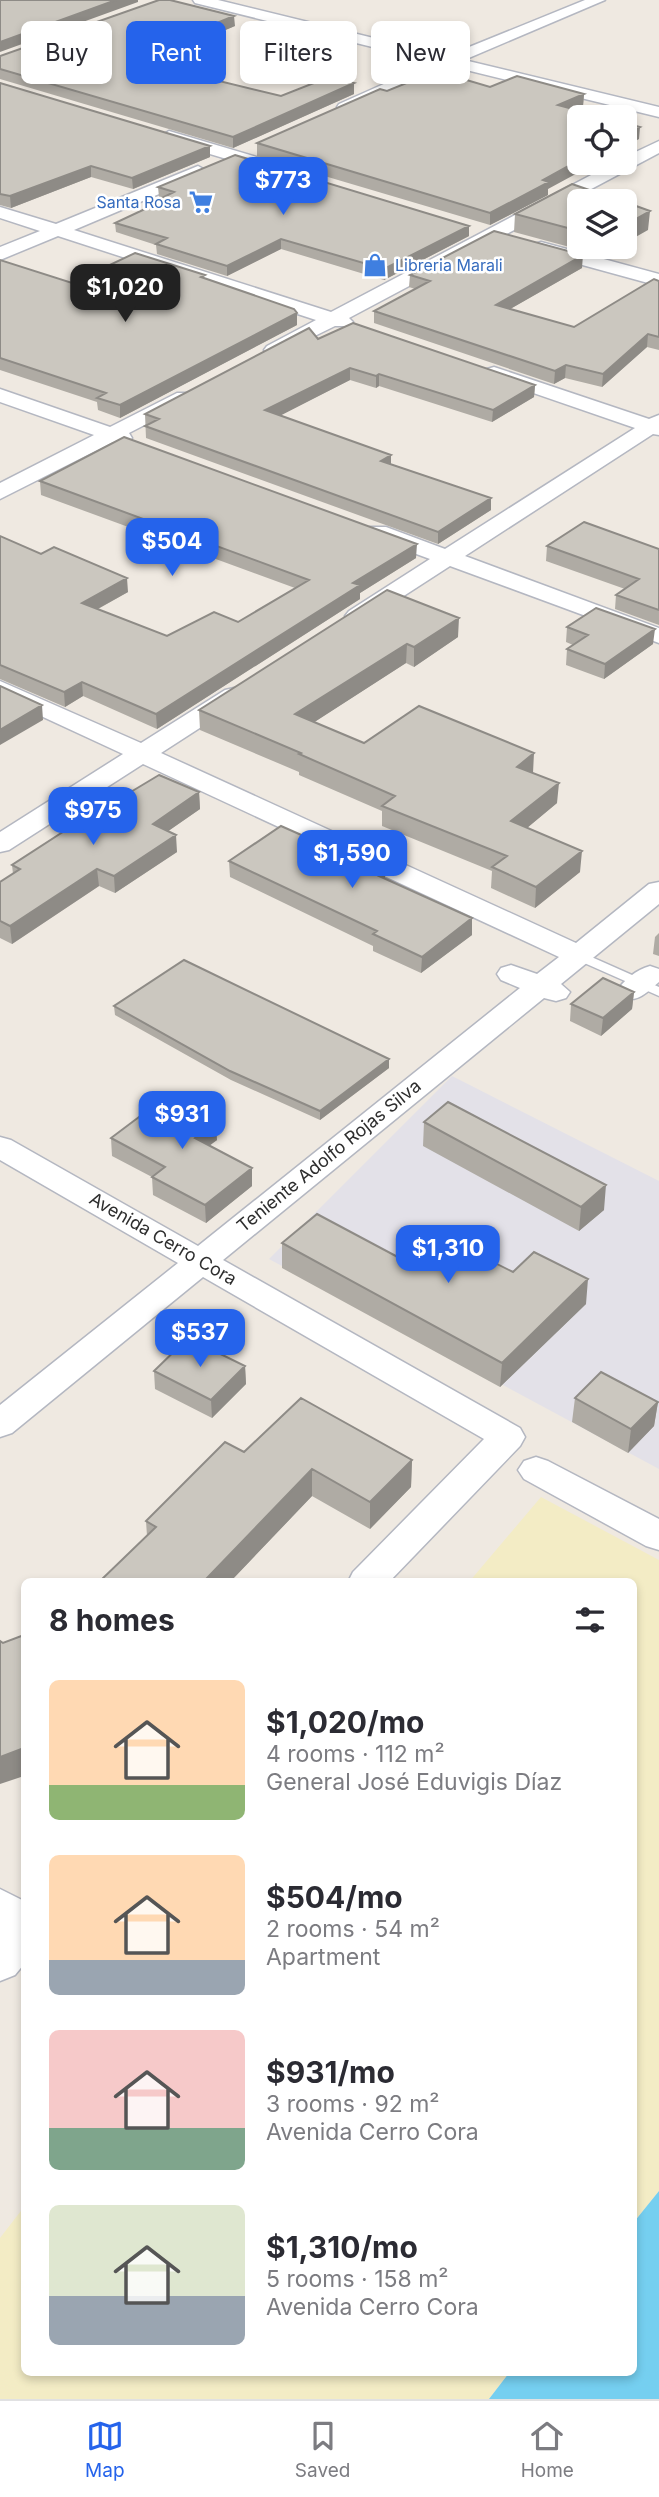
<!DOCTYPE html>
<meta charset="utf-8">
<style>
:root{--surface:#fff;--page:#f7f7f7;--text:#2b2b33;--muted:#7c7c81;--line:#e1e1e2;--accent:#2563eb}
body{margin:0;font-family:Inter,sans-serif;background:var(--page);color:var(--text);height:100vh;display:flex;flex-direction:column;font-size:26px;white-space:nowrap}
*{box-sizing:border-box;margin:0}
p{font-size:23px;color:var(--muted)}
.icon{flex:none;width:38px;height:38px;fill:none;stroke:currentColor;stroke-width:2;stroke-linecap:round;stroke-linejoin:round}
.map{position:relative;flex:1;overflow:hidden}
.sheet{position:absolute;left:21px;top:1578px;width:616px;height:798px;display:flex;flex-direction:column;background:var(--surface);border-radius:10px;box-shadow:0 4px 10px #0003}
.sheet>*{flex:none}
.guide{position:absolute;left:21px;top:21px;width:618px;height:63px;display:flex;gap:14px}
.buttons{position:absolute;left:567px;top:105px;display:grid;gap:14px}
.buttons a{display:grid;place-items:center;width:70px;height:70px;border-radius:10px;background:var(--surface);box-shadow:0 4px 10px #0003;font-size:35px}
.price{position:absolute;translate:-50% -60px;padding:0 16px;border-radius:14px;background:var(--accent);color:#fff;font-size:23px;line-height:46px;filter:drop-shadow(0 2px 4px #0008)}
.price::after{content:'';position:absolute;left:50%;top:42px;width:21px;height:16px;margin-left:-10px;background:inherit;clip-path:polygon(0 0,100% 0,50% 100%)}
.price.on{background:#222;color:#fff}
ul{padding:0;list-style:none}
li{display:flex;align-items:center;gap:21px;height:175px;padding:0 28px}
li span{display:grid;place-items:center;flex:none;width:196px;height:140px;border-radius:10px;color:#555}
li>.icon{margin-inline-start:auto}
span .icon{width:84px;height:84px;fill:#fffc;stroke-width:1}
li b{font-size:30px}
h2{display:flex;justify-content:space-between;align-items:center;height:84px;padding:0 28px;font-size:30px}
.tag{padding:0 24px;border-radius:10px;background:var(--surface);box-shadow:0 4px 10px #0003;font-size:24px;line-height:63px}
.tag.on{background:var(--accent);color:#fff}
.tab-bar{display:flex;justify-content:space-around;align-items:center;height:98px;border-top:2px solid var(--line);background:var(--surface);font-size:19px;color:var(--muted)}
.tab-bar a{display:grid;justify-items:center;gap:4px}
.tab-bar .on{color:var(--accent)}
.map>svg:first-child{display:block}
.industrial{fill:#e3e1e8}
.sand{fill:#f3ecc5}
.water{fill:#75cff0}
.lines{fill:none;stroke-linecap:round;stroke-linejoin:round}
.lane-casing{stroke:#b4b7c1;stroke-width:3}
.street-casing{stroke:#b4b7c1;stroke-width:3}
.lane{fill:#fff;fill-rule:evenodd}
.street{fill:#fff;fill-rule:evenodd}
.wall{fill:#afaba4}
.shaded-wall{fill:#8e8b86}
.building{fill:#cbc7bf;stroke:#8e8b86;stroke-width:2}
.labels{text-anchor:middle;stroke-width:5;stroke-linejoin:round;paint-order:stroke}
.far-shop-label{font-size:16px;fill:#366cbe;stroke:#fff;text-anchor:end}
.street-label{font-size:18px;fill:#2e2e2e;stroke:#fff}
</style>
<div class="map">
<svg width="659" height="2399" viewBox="0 0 659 2399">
<rect width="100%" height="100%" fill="#efe9e1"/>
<!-- industrial -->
<path class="industrial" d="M452,1076L659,1181V1469L269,1259Z"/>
<!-- sand -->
<path class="sand" d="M541,1497L659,1560V2191L634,2222V1582H469Z
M24,2207V2373H509L489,2399H0V2238Z"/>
<!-- water -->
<path class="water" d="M659,2191V2399H489L509,2373H634V2222Z"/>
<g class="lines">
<!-- lane casing -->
<g class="lane-casing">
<path id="lane" d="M578,951L659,987V996L573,958L571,955Z"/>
</g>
<!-- street casing -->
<g class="street-casing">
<path id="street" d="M193,0H218L447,56L585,0H605L464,60L659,107V117L450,66L351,110H339L337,107L339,104L433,62L195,3Z
M169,131L280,164L283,168L274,173L163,140L161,136Z
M659,141V153L349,318L353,322L350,326H335L274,356L267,354L264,350L267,346L316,320L58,236L0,260V247L40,231L0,218V207L56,224L198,166L207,171L204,175L74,230L331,312L614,163H625V157Z
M541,242L659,274V286L535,252L532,248L535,244Z
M494,367L649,419L659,415V435L653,434L465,556L659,628V643L450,566L365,621H349L345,616L349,611L430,559L370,537L367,532L370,527H386L445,549L635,428L487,377L484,373L487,369Z
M0,389L110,427L177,393H191L194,397L191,401L129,433L132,438L129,442H113L0,499V483L94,435L0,402Z
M0,681L141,743L225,690L234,688L243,690L246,695L243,700L161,753L576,943L649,884L659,882V904L561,984L570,992L566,998L556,1001L544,998L223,1260L520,1428L525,1437L520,1446L389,1582H348L353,1572L484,1439L203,1277L12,1433L0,1437V1405L178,1263L0,1160V1137L11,1140L198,1246L520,988L501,980L497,974L501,968L511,965L537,974L559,957L143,764L9,850L0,852V832L123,754L0,697Z
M650,966L659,969V982C646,993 638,1003 620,998L616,992C624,980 636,970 650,966Z
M536,1457L548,1461L659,1519V1550L646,1546L524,1479L518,1470L524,1461Z
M0,1889L24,1901V1964L15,1975L0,1981Z"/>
</g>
<!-- lane -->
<use href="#lane" class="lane"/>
<!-- street -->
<use href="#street" class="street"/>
</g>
<!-- wall -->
<path class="wall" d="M235,26L145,63L281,96L354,94L233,148L0,79V56Z
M0,83L210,146V157L133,189L91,177L11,208L0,205Z
M490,87L584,94L583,106L574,110L548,189V195L490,225L257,156V143L387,91Z
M158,187L469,226V236L384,280L281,249L227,276L157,254L156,245L116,232L115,223L156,204V201L162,198L159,197Z
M579,201V247H619L603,256L514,232L515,214Z
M0,260L72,283L205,278L297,313V325L120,418L98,410L97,402L0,370Z
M582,268L510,309L574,327L659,281V350L647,347L602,387L565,378L554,384L374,323V311L415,289L409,287L410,275Z
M318,339L535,385L534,397L492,422L379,386L376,388L350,380L280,415L391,455V464L491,498V510L438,544L146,438L145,414Z
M40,481L416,558L360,593V599L157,729L83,696L65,707L0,679V536L128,592L98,609L167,636L238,622L295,588L41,495Z
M547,546L659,549V625L615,609L616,595L625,589L546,561Z
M387,590L458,637L414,667L406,663L314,722L364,743L533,773L557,803L527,828L580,872L535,908L491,888L492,871L382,826V811L299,775V772L200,730L199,710Z
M567,627L653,644L604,679L566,665L567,649L573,645L566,642Z
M199,792L200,809L168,831L177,852L115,893L99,886L12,944L0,938V882L13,874L12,865L109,805Z
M229,861L385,872V879L472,918V935L421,973L373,951V946L230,877Z
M659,933V956L653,954L655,937Z
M634,992L632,1009L601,1036L570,1021L571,1004Z
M114,1006L389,1059V1068L320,1120L231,1080L115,1015Z
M424,1122L604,1210L579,1231L423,1146Z
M111,1138L217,1140L209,1145L252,1186L206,1223L153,1195L152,1177L112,1156Z
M282,1243L407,1262L513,1272L586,1304L500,1387L282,1268Z
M245,1366L246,1384L212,1418L155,1389L154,1371Z
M575,1398L658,1402L654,1426L628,1453L572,1422Z
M244,1452L412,1460L411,1487L370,1529L312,1496L230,1582H98L147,1536L146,1521Z"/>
<!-- shaded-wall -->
<path class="shaded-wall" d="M116,0H138V2L0,52V42Z
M234,16L235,26L130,70L129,59Z
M354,83V94L233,148V137Z
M584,94L583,106L557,117L558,105Z
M640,127L639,139L625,147V135Z
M210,146V157L133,189L132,178Z
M579,160V163H596L548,189V195L490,225V213L543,180Z
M91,166V177L11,208L10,196Z
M650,211L648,230L625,243V225Z
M469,226V236L384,280V269Z
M281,239V249L227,276V266Z
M603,247H619L603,256Z
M583,255L582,268L496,317V305Z
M297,313V325L120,418V405Z
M648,334L647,347L602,387L603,374Z
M566,365L565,378L554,384L555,371Z
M350,368V380L266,423L265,410Z
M379,374V386L376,388V376Z
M535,385L534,397L492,422L493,410Z
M391,455V467L381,461Z
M491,498V510L438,544V532Z
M417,544L416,558L360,593V599L157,729L156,714L353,583Z
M127,578L128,592L83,617L82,603Z
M459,618L458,637L414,667V647Z
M655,629L653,644L604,679L605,664Z
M407,644L406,663L296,734L295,714Z
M82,682L83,696L65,707L64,692Z
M42,705L43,720L0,745V730Z
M534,753L533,773L517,767Z
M559,783L557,803L510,842L511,821Z
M199,792L200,809L154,841L153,824Z
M176,835L177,852L115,893L114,876Z
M582,851L580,872L535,908L536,887Z
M97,869L99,886L12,944L10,926Z
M385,872V888L379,876Z
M472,918V935L421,973L422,957Z
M634,992L632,1009L601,1036L603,1018Z
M389,1059V1068L320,1120V1111Z
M216,1122L217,1140L196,1156L195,1138Z
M252,1168V1186L206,1223L205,1205Z
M606,1185L604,1210L579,1231L581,1207Z
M588,1279L586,1304L500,1387L502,1363Z
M245,1366L246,1384L212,1418L211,1400Z
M658,1402L654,1426L628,1453L631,1429Z
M412,1460L411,1487L370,1529V1502Z
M312,1469V1496L230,1582H205V1580Z
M24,1748V1776L0,1784V1757Z"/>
<!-- building -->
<path class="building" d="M0,0H116L0,42Z
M159,0H170L234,16L129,59L281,96L329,77L354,83L233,137L0,69V56Z
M436,71L490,87L517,76L584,94L558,105L603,117H579V160L543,180L549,182L490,213L257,143L380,89L387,91Z
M0,83L210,146L132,178L91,166L10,196L0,194Z
M625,123L640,127L625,135Z
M235,155L469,226L384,269L281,239L227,266L156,244L167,238L115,223L160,202L156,201L174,192L158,187Z
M572,184L621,201H579V231L515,214Z
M625,202L650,211L625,225Z
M494,231L583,255L496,305L574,327L654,279L659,281V337L648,334L603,374L566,365L555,371L374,311L430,281L410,275Z
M135,253L205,275L201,277L294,309L297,313L120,405L97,398L106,393L0,358V260L72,283Z
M353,323L535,385L493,410L379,374L376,376L350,368L265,410L391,455L381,461L491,498L438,532L145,426L159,419L145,414L309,328L318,339Z
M124,437L417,544L353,583L360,585L156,714L82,682L64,692L0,665V536L41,554L54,547L127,578L82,603L167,636L214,612L238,622L309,580L40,481Z
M584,522L659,549V610L616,595L639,579L547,546Z
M387,590L459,618L414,647L407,644L295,714L364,743L419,706L534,753L517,767L559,783L511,821L582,851L536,887L492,867L507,856L382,806L395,796L299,754L301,753L199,710Z
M596,608L655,629L605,664L567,649L588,635L567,627Z
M0,686L42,705L0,730Z
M159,775L199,792L153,824L176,835L114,876L97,869L10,926L0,921V882L20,869L12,865L106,804L109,805Z
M281,826L385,872L379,876L472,918L422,957L373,934L377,931L229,861Z
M184,960L389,1059L320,1111L230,1071L114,1006Z
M603,978L634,992L603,1018L571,1004Z
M167,1096L216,1122L195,1138L252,1168L205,1205L152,1177L165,1167L111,1138Z
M448,1102L606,1185L581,1207L424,1122Z
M317,1214L407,1262L437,1234L513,1272L534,1252L588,1279L502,1363L282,1243Z
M188,1338L245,1366L211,1400L154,1371Z
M601,1372L658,1402L631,1429L575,1398Z
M301,1398L412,1460L370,1502L312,1469L205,1580L208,1582H99L156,1527L146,1521L225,1442L244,1452Z
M24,1635V1748L0,1757V1641L3,1643Z"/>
<!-- icons -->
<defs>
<g id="supermarket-bare" transform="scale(1.89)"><path d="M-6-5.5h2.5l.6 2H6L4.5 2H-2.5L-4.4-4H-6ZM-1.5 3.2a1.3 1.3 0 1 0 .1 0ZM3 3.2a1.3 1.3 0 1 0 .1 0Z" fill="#3f7fe0" stroke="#fff" stroke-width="2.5" paint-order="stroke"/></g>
<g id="shop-bare" transform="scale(1.89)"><path d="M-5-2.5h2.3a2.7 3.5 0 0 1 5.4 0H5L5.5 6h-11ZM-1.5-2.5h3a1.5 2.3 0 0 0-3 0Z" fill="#3f7fe0" stroke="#fff" stroke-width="2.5" paint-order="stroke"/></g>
</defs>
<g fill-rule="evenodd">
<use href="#supermarket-bare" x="201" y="202"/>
<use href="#shop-bare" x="375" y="265"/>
</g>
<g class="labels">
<!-- far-shop labels -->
<g class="far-shop-label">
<text x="181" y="208">Santa Rosa</text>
<text x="395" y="271" text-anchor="start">Libreria Marali</text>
</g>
<!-- street labels -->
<g class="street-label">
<text transform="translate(329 1156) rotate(-39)" y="6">Teniente Adolfo Rojas Silva</text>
<text transform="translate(163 1239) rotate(30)" y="6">Avenida Cerro Cora</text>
</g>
</g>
</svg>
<div class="buttons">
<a><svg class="icon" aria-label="locate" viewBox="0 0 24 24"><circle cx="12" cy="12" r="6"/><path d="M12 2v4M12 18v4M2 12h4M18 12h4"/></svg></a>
<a><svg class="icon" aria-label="layers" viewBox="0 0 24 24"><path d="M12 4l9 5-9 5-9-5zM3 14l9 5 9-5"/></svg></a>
</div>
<b class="price" style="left:283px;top:217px">$773</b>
<b class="price on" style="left:125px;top:324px">$1,020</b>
<b class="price" style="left:172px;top:578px">$504</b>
<b class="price" style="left:93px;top:847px">$975</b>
<b class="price" style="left:352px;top:890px">$1,590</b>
<b class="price" style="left:182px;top:1151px">$931</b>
<b class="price" style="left:448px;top:1285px">$1,310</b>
<b class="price" style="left:200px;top:1369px">$537</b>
<div class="guide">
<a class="tag">Buy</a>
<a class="tag on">Rent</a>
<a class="tag">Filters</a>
<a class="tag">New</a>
</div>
<section class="sheet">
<h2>8 homes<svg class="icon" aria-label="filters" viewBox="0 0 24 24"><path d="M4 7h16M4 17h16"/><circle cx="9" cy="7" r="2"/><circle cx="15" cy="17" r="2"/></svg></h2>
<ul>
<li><span style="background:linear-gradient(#ffd9b3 75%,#8fb573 0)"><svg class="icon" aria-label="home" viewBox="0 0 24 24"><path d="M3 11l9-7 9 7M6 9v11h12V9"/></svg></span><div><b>$1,020/mo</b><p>4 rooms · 112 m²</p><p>General José Eduvigis Díaz</p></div></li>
<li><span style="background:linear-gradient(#ffd9b3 75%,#9aa5b1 0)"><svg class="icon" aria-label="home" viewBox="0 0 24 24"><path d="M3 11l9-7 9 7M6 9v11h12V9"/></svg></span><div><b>$504/mo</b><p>2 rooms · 54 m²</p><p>Apartment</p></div></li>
<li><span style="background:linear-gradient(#f6c9c9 70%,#7fa58c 0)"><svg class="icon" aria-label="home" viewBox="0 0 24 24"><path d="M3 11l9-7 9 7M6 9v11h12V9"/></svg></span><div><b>$931/mo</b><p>3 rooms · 92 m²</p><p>Avenida Cerro Cora</p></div></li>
<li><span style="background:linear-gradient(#dfe7d0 65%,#9aa5b1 0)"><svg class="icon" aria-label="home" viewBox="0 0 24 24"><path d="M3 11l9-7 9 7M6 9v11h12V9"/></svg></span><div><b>$1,310/mo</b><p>5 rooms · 158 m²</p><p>Avenida Cerro Cora</p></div></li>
</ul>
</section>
</div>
<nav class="tab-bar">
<a class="on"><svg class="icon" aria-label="map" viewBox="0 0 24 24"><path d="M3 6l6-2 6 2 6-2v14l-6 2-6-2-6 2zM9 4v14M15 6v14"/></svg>Map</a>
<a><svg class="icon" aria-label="saved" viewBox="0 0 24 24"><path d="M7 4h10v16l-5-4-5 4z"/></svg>Saved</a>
<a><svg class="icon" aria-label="home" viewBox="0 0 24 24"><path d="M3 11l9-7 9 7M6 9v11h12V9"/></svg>Home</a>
</nav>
